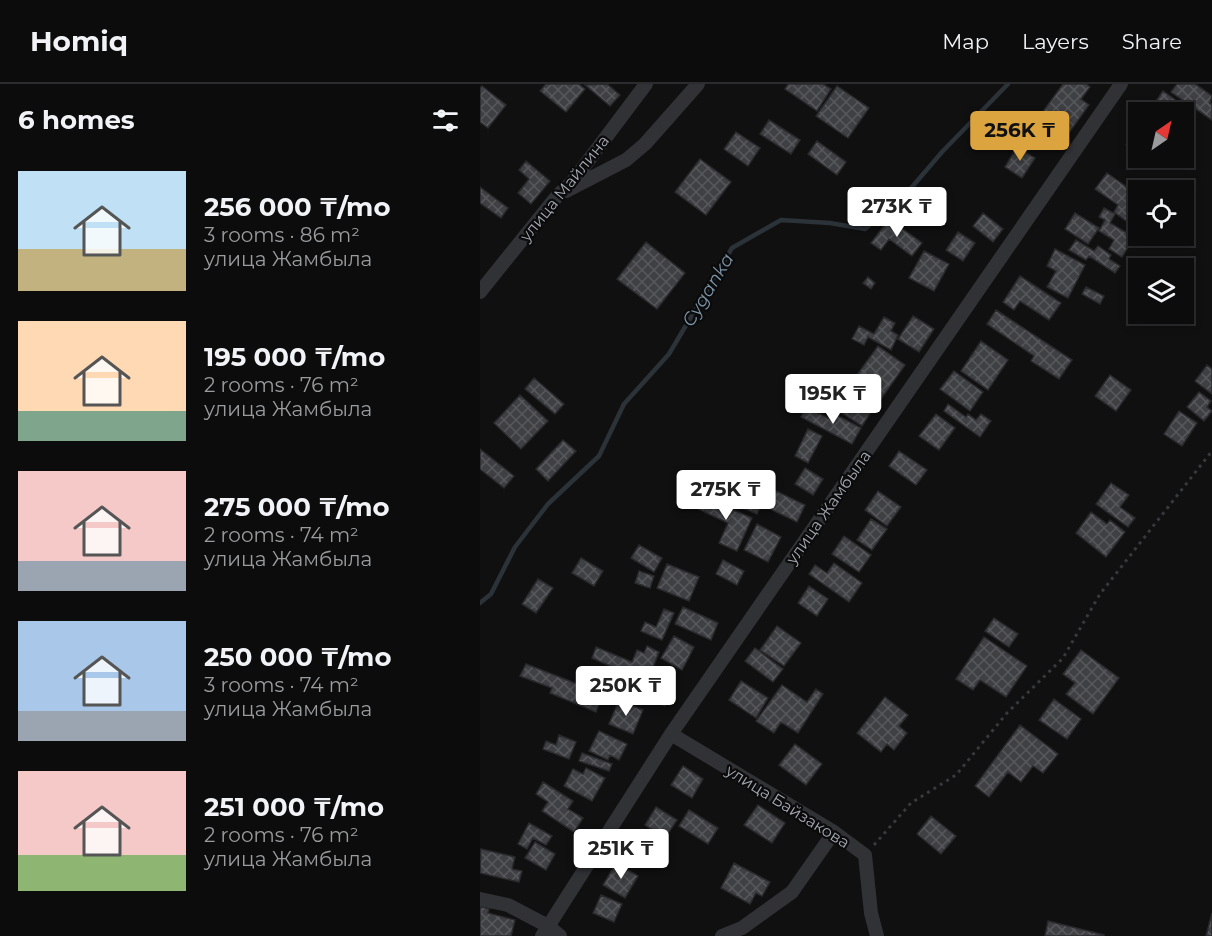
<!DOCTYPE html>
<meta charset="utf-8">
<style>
:root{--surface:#0c0c0d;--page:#151516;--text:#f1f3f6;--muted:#9a9b9d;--line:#2c2c2e;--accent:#dba43e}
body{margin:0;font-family:Montserrat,sans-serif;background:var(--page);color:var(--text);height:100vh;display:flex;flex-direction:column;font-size:22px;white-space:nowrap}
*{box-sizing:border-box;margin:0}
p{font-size:20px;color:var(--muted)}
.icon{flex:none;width:33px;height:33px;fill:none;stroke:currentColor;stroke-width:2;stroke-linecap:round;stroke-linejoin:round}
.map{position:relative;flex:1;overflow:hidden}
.drawer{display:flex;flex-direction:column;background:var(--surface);width:480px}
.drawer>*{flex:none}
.needle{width:39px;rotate:34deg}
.controls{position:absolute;left:648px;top:18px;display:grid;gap:12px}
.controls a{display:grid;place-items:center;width:66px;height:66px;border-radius:0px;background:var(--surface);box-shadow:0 3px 9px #0003,0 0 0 2px var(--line);font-size:30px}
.price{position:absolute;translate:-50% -51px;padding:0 14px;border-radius:6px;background:#fff;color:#222;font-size:20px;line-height:39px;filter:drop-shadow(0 2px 3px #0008)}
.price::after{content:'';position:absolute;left:50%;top:36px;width:18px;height:14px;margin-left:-9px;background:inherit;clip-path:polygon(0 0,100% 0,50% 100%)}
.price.active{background:var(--accent);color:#111}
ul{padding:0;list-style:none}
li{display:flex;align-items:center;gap:18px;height:150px;padding:0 18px}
li span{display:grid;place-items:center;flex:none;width:168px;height:120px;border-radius:0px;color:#555}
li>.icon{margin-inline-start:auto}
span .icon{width:72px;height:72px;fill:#fffc;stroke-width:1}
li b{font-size:26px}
h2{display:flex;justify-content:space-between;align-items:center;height:72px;padding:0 18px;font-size:26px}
header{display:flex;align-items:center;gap:36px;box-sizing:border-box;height:84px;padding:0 30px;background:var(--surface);border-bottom:2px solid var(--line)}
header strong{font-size:28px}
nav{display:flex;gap:33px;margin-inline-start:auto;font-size:21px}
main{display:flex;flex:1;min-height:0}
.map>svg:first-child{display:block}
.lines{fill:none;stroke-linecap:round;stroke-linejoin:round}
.stream{stroke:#2b3238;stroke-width:4.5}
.building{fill:url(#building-cross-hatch);stroke:#2a2a2d;stroke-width:1.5}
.path{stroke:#38393d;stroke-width:3;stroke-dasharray:3 4.5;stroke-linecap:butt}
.street{stroke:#313236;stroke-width:14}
.labels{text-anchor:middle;stroke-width:4.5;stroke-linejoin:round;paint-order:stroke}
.street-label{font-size:16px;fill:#a3a7b0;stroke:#0b0b0c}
.water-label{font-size:18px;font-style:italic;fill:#7d95a8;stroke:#0b0b0c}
</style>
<header>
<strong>Homiq</strong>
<nav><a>Map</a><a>Layers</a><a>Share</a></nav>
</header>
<main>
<section class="drawer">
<h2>6 homes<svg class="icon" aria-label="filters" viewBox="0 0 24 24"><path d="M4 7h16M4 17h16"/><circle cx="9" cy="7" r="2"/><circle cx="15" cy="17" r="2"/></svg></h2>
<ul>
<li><span style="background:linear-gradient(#bfe0f5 65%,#c2b280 0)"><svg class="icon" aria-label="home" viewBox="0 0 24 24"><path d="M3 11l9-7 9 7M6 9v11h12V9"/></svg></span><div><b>256 000 ₸/mo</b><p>3 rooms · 86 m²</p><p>улица Жамбыла</p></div></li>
<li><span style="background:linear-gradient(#ffd9b3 75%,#7fa58c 0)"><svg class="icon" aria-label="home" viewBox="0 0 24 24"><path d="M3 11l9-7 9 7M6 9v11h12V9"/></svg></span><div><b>195 000 ₸/mo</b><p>2 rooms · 76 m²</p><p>улица Жамбыла</p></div></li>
<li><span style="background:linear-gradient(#f6c9c9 75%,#9aa5b1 0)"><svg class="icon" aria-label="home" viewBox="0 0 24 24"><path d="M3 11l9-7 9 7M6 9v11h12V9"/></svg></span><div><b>275 000 ₸/mo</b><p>2 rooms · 74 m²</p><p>улица Жамбыла</p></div></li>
<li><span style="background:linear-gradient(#a9c7e8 75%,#9aa5b1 0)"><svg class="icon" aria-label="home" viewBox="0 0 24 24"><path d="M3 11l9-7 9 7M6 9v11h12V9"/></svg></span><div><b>250 000 ₸/mo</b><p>3 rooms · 74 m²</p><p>улица Жамбыла</p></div></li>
<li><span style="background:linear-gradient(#f6c9c9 70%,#8fb573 0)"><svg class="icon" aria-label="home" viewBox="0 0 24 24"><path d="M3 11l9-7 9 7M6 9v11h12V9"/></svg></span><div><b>251 000 ₸/mo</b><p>2 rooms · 76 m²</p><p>улица Жамбыла</p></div></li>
</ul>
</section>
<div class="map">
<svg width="732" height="852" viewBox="0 0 732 852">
<defs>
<pattern id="building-cross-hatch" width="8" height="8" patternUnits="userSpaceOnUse" patternTransform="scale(1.5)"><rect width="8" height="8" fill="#3f4044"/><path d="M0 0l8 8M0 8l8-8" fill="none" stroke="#58595c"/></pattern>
</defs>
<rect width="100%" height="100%" fill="#101011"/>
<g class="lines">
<!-- stream -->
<path class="stream" d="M0,519L11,510L35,463L68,420L119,372L144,320L189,270L252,164L301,136L350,139L385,145L432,103L462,68L528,0"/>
</g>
<!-- building -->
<path class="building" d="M66,0H99L105,5L86,28L60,7Z
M127,0L140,11L130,22L105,1Z
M308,0H343L351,5L337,27L305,5Z
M583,0H606L610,3L601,15L609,21L586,53L559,33Z
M697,0H715L732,12L730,19L732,20V36L691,8Z
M2,2L26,21L8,44L0,38V4Z
M357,2L389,24L368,54L336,32Z
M683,7L704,22L700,28H674L670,26Z
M289,36L320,56L311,70L280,50Z
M657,44H658V69L646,61Z
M256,48L280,64L268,82L244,65Z
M337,57L366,78L357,91L328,70Z
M537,63L555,74L542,94L525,83Z
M220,75L251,98L226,131L195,108Z
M46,77L70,97L51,120L38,109L49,95L39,86Z
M627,89L658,111V142L657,145L634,128L638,121L615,105Z
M0,103L28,124L21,134L0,119Z
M624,124L635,130L630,139L654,153L642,173L629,165L634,156L619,147L625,136L619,133Z
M503,129L523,145L513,158L493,142Z
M595,129L619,144L608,160L585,145Z
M409,135L442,159L432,172L409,155L401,166L391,159Z
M478,148L495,159L483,177L466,166Z
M596,156L614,167L618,162L631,171L629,175L640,182L635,189L609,172L606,176L589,166Z
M166,158L205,189L177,225L137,195Z
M575,165L605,181L588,214L567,203L576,187L567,182Z
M444,167L469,180L454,207L429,194Z
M540,192L581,219L569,236L540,217L534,226L523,218Z
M388,193L395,199L391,205L383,199Z
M606,203L624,212L620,220L602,210Z
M516,226L592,276L579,295L551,277L554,272L507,240Z
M433,232L454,245L439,268L418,255Z
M404,233L415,239L411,247L418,251L411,266L388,253L384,261L372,255L379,242L394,250Z
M501,257L528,276L508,306L481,287Z
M398,262L425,281L401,315L374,295Z
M727,281L732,285V310L715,297Z
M474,287L503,308L490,327L460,305Z
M630,291L651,306L636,327L615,312Z
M54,294L84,320L75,330L45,305Z
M719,308L731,317L727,323L732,327L724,337L707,323Z
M368,309L393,325L382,342L357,326Z
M40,311L68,337L41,365L14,339Z
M468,320L486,333L488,330L496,336L501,330L511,337L500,353L464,327Z
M326,323L352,336L355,330L381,344L372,360L321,333Z
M699,327L717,339L702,362L684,350Z
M456,330L475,344L459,366L439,352Z
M328,345L342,352L328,379L315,372Z
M83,356L96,367L68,397L56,385Z
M0,365L34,392L24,404L0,385Z
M419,367L447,386L436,401L409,382Z
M325,384L343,395L333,411L315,400Z
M252,388L289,404L277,430L256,421L261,408L246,401Z
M631,399L649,411L640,423L655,434L648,443L616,420Z
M292,405L325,421L317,438L284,422Z
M398,407L421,423L407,442L385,426Z
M219,411L272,434L257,467L239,459L248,439L214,423Z
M611,428L627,440L630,436L645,448L626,473L596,449Z
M391,435L407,445L392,466L377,456Z
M277,440L301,453L288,478L264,466Z
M364,452L391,471L379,488L352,470Z
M159,461L182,474L174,488L151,474Z
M101,474L123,487L114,502L92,489Z
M243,476L264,487L257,501L236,490Z
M354,479L382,499L369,518L329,490L335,481L347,489Z
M187,480L219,493L209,517L177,504Z
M159,487L174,492L170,504L155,499Z
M58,495L73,504L56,529L42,520Z
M329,502L348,515L337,532L318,519Z
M203,523L238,539L231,556L195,540Z
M184,525L194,529L182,556L161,547L165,538L176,543Z
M514,534L538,550L529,563L505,547Z
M297,542L321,559L304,582L280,566Z
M194,552L214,563L202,586L181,574Z
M504,553L547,582L526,613L500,596L493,606L476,595Z
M167,562L179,568L167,598L112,574L116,563L152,578L157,566L164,569Z
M275,564L303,585L293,598L265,577Z
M601,566L639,594L613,630L586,610L595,599L583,590Z
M46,580L123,610L116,628L70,609L72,604L40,592Z
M172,591L194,599L185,622L163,613Z
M261,597L288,614L276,634L249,616Z
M302,601L327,618L336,605L343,610L318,649L301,638L294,649L276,637Z
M405,613L428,631L419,642L427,649L414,666L407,660L401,668L377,649Z
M574,615L601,635L587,655L559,636Z
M139,616L163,626L153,650L129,640Z
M540,641L578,670L563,689L553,682L541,698L528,688L509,713L495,702Z
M119,647L147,660L139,676L130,671L128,676L109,667Z
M79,651L96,658L89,675L63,665L66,657L76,661Z
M315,660L342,680L326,701L299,681Z
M102,669L132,680L129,687L99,677Z
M203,682L223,695L212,714L191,701Z
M106,684L125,694L112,717L84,702L93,685L103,690Z
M63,698L93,717L88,725L103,734L94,748L62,727L68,718L56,710Z
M278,721L305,739L292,759L264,741Z
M176,723L197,736L185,754L165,741Z
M209,726L238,744L228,760L199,742Z
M451,732L476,752L461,770L437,750Z
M49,739L72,752L66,761L53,754L47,765L38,760Z
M162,745L177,757L163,776L148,765Z
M55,758L75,770L66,786L45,774Z
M1,765L35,773L32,785L42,787L39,798L0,789Z
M136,779L158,792L145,814L123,801Z
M254,779L290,798L282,812L276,809L270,820L241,804Z
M121,811L142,820L134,838L113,829Z
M0,822L9,825L8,829L35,836L31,852H0Z
M732,829V852H726Z
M568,837L624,851L623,852H565Z"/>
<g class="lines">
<!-- path -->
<path class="path" d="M394,761L431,719L476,691L527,629L583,574L620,510L732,367"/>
<!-- street -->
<path class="street" d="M86,107L146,76L165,60L218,0
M0,208L78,111L93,97L166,0
M191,650L354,748L385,771L391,829L397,852
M0,815L28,821L68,842L80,852
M62,852L191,650L641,0
M242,852L262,844L312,808L354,748"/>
</g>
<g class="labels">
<!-- street labels -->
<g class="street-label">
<text transform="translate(84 104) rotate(-51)" y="6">улица Майлина</text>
<text transform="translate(348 423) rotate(-55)" y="6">улица Жамбыла</text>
<text transform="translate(308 722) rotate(32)" y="6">улица Байзакова</text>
</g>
<!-- water labels -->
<g class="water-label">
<text transform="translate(228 206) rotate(-59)" y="6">Cyganka</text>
</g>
</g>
</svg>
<div class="controls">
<a><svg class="needle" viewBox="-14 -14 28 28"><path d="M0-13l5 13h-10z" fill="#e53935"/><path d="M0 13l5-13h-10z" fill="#9a9b9d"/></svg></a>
<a><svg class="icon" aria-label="locate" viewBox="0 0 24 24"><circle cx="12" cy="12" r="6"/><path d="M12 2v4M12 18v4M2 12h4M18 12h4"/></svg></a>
<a><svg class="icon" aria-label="layers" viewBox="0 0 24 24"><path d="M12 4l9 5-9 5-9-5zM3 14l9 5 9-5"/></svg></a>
</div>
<b class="price active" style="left:540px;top:78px">256K ₸</b>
<b class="price" style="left:417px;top:154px">273K ₸</b>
<b class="price" style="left:353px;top:341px">195K ₸</b>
<b class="price" style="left:246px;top:437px">275K ₸</b>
<b class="price" style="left:146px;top:633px">250K ₸</b>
<b class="price" style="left:141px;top:796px">251K ₸</b>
</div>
</main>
